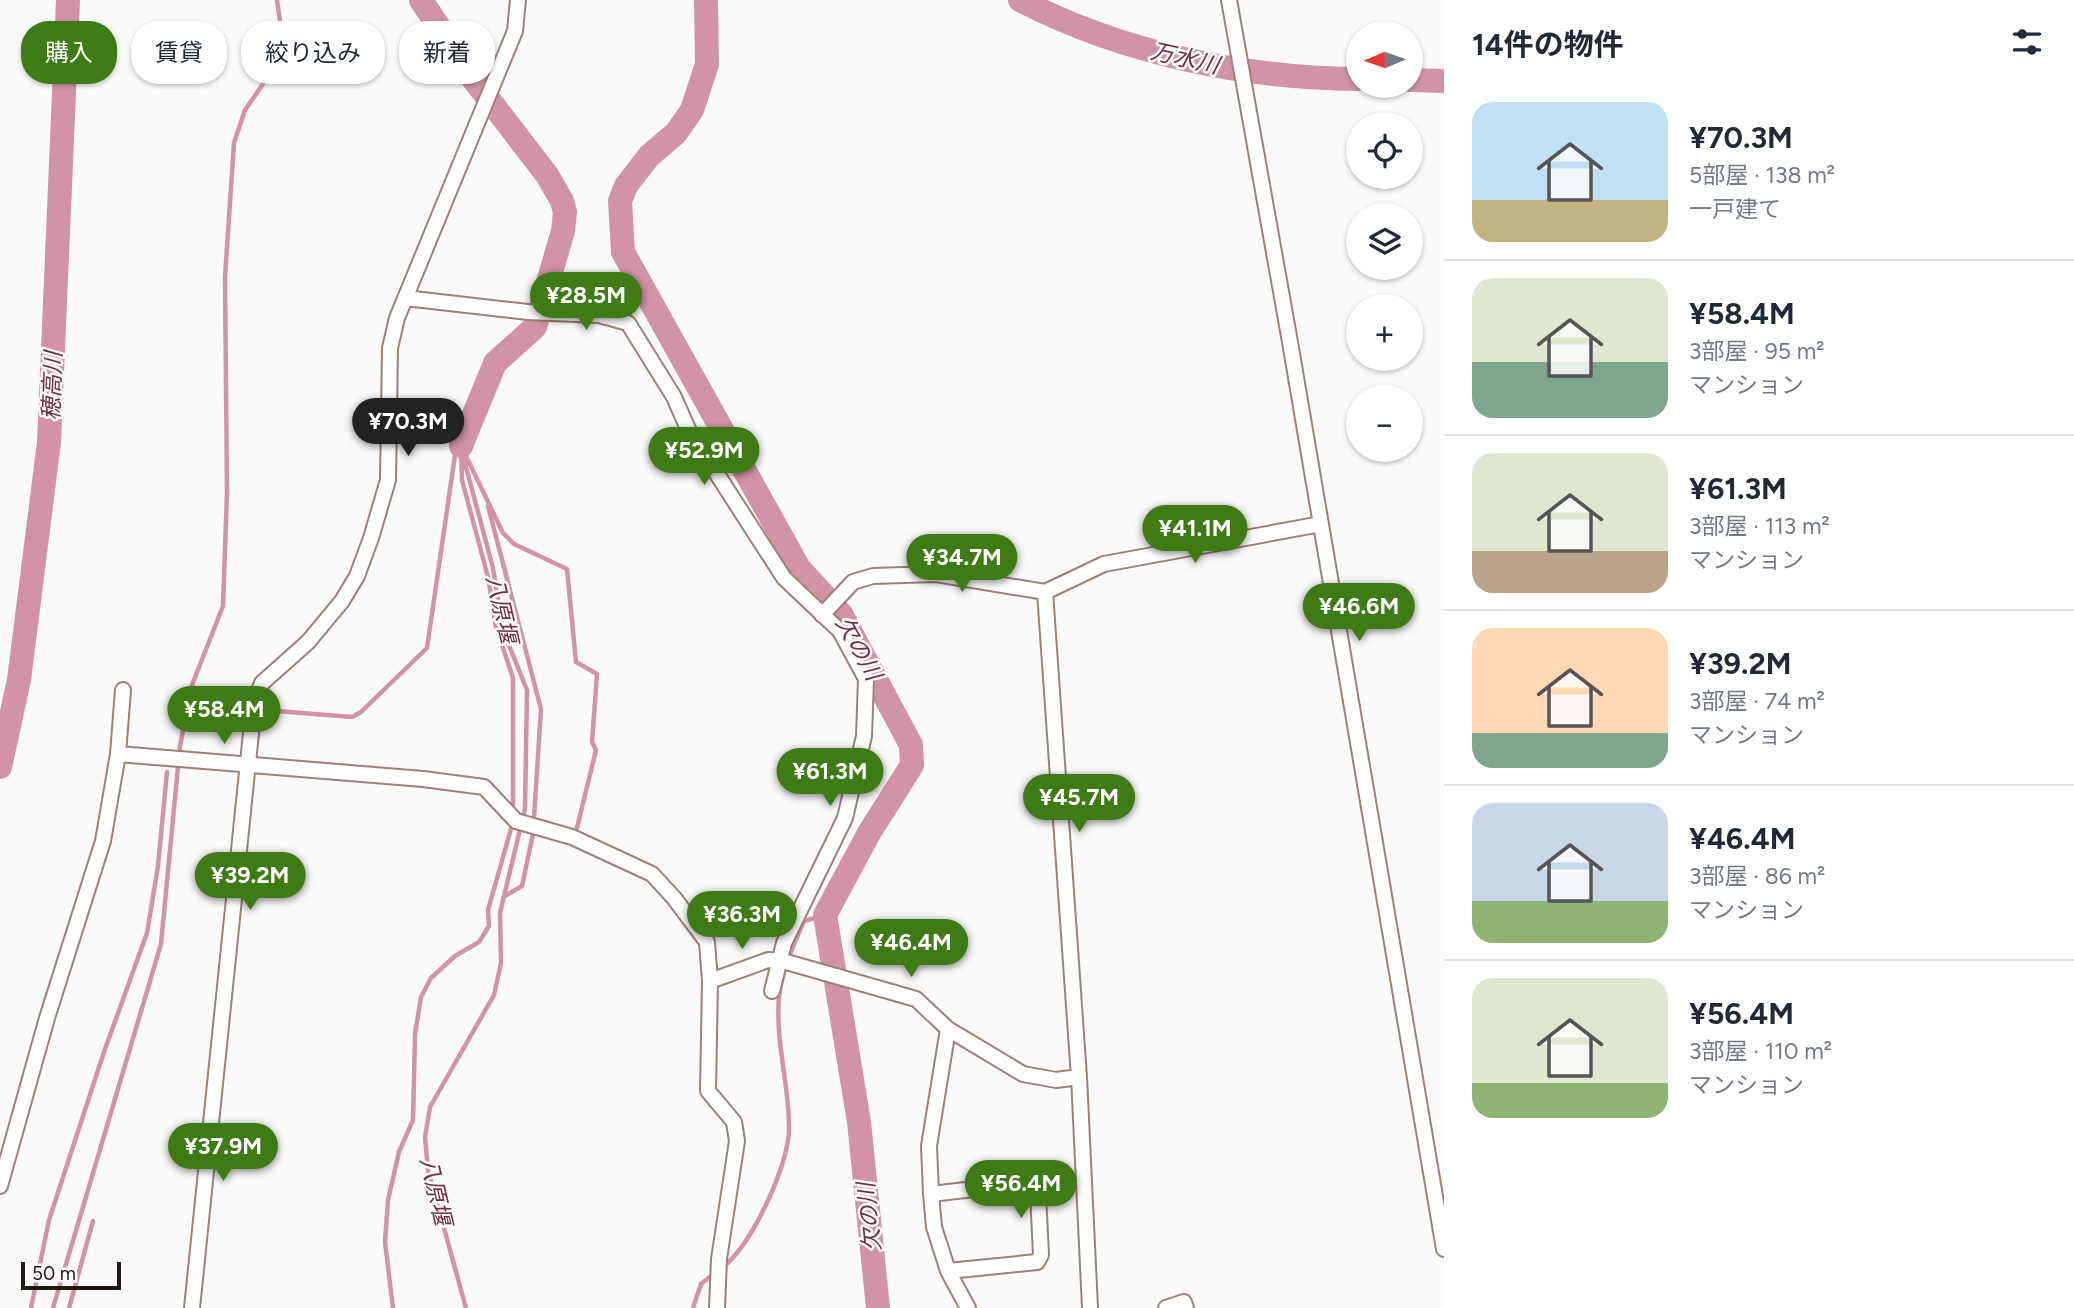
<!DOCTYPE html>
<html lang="ja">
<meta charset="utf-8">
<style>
:root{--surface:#fff;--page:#f2f2f3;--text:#1f2937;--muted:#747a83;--line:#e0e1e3;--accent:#3f7b15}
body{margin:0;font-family:Figtree,"Noto Sans JP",sans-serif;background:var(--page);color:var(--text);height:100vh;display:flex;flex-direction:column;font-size:26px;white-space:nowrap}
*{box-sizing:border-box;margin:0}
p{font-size:23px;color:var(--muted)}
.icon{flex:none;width:38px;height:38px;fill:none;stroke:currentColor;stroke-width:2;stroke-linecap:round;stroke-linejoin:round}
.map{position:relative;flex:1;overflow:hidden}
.drawer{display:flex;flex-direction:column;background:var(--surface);width:630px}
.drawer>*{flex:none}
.banner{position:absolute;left:21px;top:21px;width:665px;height:63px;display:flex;gap:14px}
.needle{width:46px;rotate:268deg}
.tools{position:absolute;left:1346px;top:21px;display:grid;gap:14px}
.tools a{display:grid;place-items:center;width:77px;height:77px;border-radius:50%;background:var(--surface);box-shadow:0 2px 5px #0004;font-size:35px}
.scale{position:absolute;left:21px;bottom:18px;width:100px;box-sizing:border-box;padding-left:7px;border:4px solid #221612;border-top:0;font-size:19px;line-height:24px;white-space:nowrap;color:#221612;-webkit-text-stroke:5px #fafafa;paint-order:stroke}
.price{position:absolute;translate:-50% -60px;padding:0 16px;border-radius:24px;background:var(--accent);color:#fff;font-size:23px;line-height:46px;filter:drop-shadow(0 2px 4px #0008)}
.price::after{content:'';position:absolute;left:50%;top:42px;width:21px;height:16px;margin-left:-10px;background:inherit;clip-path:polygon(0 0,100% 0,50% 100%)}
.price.current{background:#222;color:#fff}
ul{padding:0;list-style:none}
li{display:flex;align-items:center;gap:21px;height:175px;padding:0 28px}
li+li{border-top:2px solid var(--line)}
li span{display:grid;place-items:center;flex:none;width:196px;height:140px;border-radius:21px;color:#555}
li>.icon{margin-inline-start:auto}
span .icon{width:84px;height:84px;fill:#fffc;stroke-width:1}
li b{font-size:30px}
h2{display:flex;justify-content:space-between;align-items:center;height:84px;padding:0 28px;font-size:30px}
.chip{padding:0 24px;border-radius:28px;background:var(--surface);box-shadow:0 2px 5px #0004;font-size:24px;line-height:63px}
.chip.current{background:var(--accent);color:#fff}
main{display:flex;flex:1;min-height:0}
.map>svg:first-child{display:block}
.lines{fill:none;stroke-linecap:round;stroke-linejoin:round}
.stream{stroke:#d293a7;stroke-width:4.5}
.river{stroke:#d293a7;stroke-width:24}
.minor-casing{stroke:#a08076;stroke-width:18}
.minor{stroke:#fff;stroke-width:14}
.labels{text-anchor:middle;stroke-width:5;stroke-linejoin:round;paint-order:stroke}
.water-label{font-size:23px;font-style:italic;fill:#742a47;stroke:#fafafa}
</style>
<main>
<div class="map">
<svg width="1444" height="1308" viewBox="0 0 1444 1308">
<rect width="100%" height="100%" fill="#fafafa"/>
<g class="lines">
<!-- stream -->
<path class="stream" d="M461,446L462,480L488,577L496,627L513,678V813
M463,456L493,568L502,628L527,690L525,809L500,913L501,963L494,995L430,1107L425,1137L428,1170L466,1308
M466,456L503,533L514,544L567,569L576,662L597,674L592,742L596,750L577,828
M488,506L541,709L533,834L522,886L505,896
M264,710L352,717L361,712L427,648L455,455L460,447
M723,1267C752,1244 788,1167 789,1130C790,1088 775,1042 779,997C782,970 793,946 804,921L825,915
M31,1308L49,1220L104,1052L147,933L158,866L167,772
M53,1308L161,944L180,746L192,685L223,606L227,493L225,277L234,143L245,110L278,62L283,42L277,0
M69,1308L93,1221
M393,1308L385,1242L388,1200L399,1152L413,1120L415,1034L421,997L431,978L455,956L479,942L489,926L488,910L513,822
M693,1308L701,1284L716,1272"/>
<!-- river -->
<path class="river" d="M421,0L474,80L547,175L562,201L565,212L563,231L535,327L495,363L461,446
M706,0L707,64L692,110L676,133L649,156L626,186L620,201L623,252L799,568L841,614L911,745L912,765L869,833L825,915L859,1122L878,1308
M1020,0C1123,53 1242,78 1358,79
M1410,80L1444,81
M0,767L19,680L49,442L68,0"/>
<!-- minor casing -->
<g class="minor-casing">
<path id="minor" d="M1229,0L1290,342L1444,1249
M405,298L528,312L599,315L628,323L674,397L688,429L784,578L840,631L866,679L864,736L845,818L784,943L772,991
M1045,592L1079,1077L1090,1308
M822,615L853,582L873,576L936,574L1045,592L1104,564L1321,524
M118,754L423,779L484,787L516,821L572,837L652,874L674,898L707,942L710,981L708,1091L734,1122L737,1141L719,1259L717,1308
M710,981L768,960L783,961L916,999L948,1029L1023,1074L1056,1080L1079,1077
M948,1029L929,1146L931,1194L934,1227L948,1271L968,1308
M0,1186L47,1018L103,841L118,754L123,690
M931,1194L1026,1183L1034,1185L1038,1193L1041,1255L1037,1262L948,1271
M192,1308L254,704L262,683L308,642L342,601L357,576L371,538L388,480L390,348L397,318L515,31L518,0
M1166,1308L1184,1302L1186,1308"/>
</g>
<!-- minor -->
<use href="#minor" class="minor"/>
</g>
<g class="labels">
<!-- water labels -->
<g class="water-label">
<text transform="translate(1185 58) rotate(13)" y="8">万水川</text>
<text transform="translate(52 386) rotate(-88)" y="8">穂高川</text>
<text transform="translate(502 609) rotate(77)" y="8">八原堰</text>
<text transform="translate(859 648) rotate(61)" y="8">欠の川</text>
<text transform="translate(436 1191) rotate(77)" y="8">八原堰</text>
<text transform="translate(869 1217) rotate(-96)" y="8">欠の川</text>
</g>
</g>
</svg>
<div class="tools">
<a><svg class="needle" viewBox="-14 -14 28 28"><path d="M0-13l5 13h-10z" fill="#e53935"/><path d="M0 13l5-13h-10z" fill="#747a83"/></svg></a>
<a><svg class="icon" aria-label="locate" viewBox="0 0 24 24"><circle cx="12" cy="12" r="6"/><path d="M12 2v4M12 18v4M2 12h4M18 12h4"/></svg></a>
<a><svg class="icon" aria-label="layers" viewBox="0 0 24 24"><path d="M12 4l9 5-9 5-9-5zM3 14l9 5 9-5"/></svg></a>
<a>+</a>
<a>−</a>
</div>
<div class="scale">50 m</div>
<b class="price" style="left:586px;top:332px">¥28.5M</b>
<b class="price current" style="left:408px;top:458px">¥70.3M</b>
<b class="price" style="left:704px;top:487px">¥52.9M</b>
<b class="price" style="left:1195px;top:565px">¥41.1M</b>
<b class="price" style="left:962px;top:594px">¥34.7M</b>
<b class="price" style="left:1359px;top:643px">¥46.6M</b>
<b class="price" style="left:224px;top:746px">¥58.4M</b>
<b class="price" style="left:830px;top:808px">¥61.3M</b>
<b class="price" style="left:1079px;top:834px">¥45.7M</b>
<b class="price" style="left:250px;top:912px">¥39.2M</b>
<b class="price" style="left:742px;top:951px">¥36.3M</b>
<b class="price" style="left:911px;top:979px">¥46.4M</b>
<b class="price" style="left:223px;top:1183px">¥37.9M</b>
<b class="price" style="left:1021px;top:1220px">¥56.4M</b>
<div class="banner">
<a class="chip current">購入</a>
<a class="chip">賃貸</a>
<a class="chip">絞り込み</a>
<a class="chip">新着</a>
</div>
</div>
<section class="drawer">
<h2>14件の物件<svg class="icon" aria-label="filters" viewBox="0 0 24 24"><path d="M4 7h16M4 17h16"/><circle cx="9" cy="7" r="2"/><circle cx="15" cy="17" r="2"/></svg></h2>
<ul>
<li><span style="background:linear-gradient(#bfe0f5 70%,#c2b280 0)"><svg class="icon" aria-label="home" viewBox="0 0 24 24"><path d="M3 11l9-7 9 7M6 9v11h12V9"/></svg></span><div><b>¥70.3M</b><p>5部屋 · 138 m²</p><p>一戸建て</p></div></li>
<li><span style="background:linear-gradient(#dfe7d0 60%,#7fa58c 0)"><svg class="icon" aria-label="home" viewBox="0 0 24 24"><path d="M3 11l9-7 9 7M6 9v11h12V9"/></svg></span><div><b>¥58.4M</b><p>3部屋 · 95 m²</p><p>マンション</p></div></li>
<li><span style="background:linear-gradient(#dfe7d0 70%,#b9a48a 0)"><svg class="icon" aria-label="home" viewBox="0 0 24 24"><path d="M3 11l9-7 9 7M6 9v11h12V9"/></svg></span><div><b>¥61.3M</b><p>3部屋 · 113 m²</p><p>マンション</p></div></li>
<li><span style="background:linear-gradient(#ffd9b3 75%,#7fa58c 0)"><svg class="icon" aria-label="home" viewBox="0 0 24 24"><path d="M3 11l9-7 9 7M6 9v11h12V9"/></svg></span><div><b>¥39.2M</b><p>3部屋 · 74 m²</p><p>マンション</p></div></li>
<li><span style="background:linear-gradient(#c9d6e8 70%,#8fb573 0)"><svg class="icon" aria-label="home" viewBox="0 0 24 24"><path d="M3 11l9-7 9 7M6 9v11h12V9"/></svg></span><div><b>¥46.4M</b><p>3部屋 · 86 m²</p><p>マンション</p></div></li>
<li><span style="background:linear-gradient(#dfe7d0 75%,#8fb573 0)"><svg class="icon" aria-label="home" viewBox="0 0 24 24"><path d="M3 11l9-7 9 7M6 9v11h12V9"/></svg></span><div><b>¥56.4M</b><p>3部屋 · 110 m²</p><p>マンション</p></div></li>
</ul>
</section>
</main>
